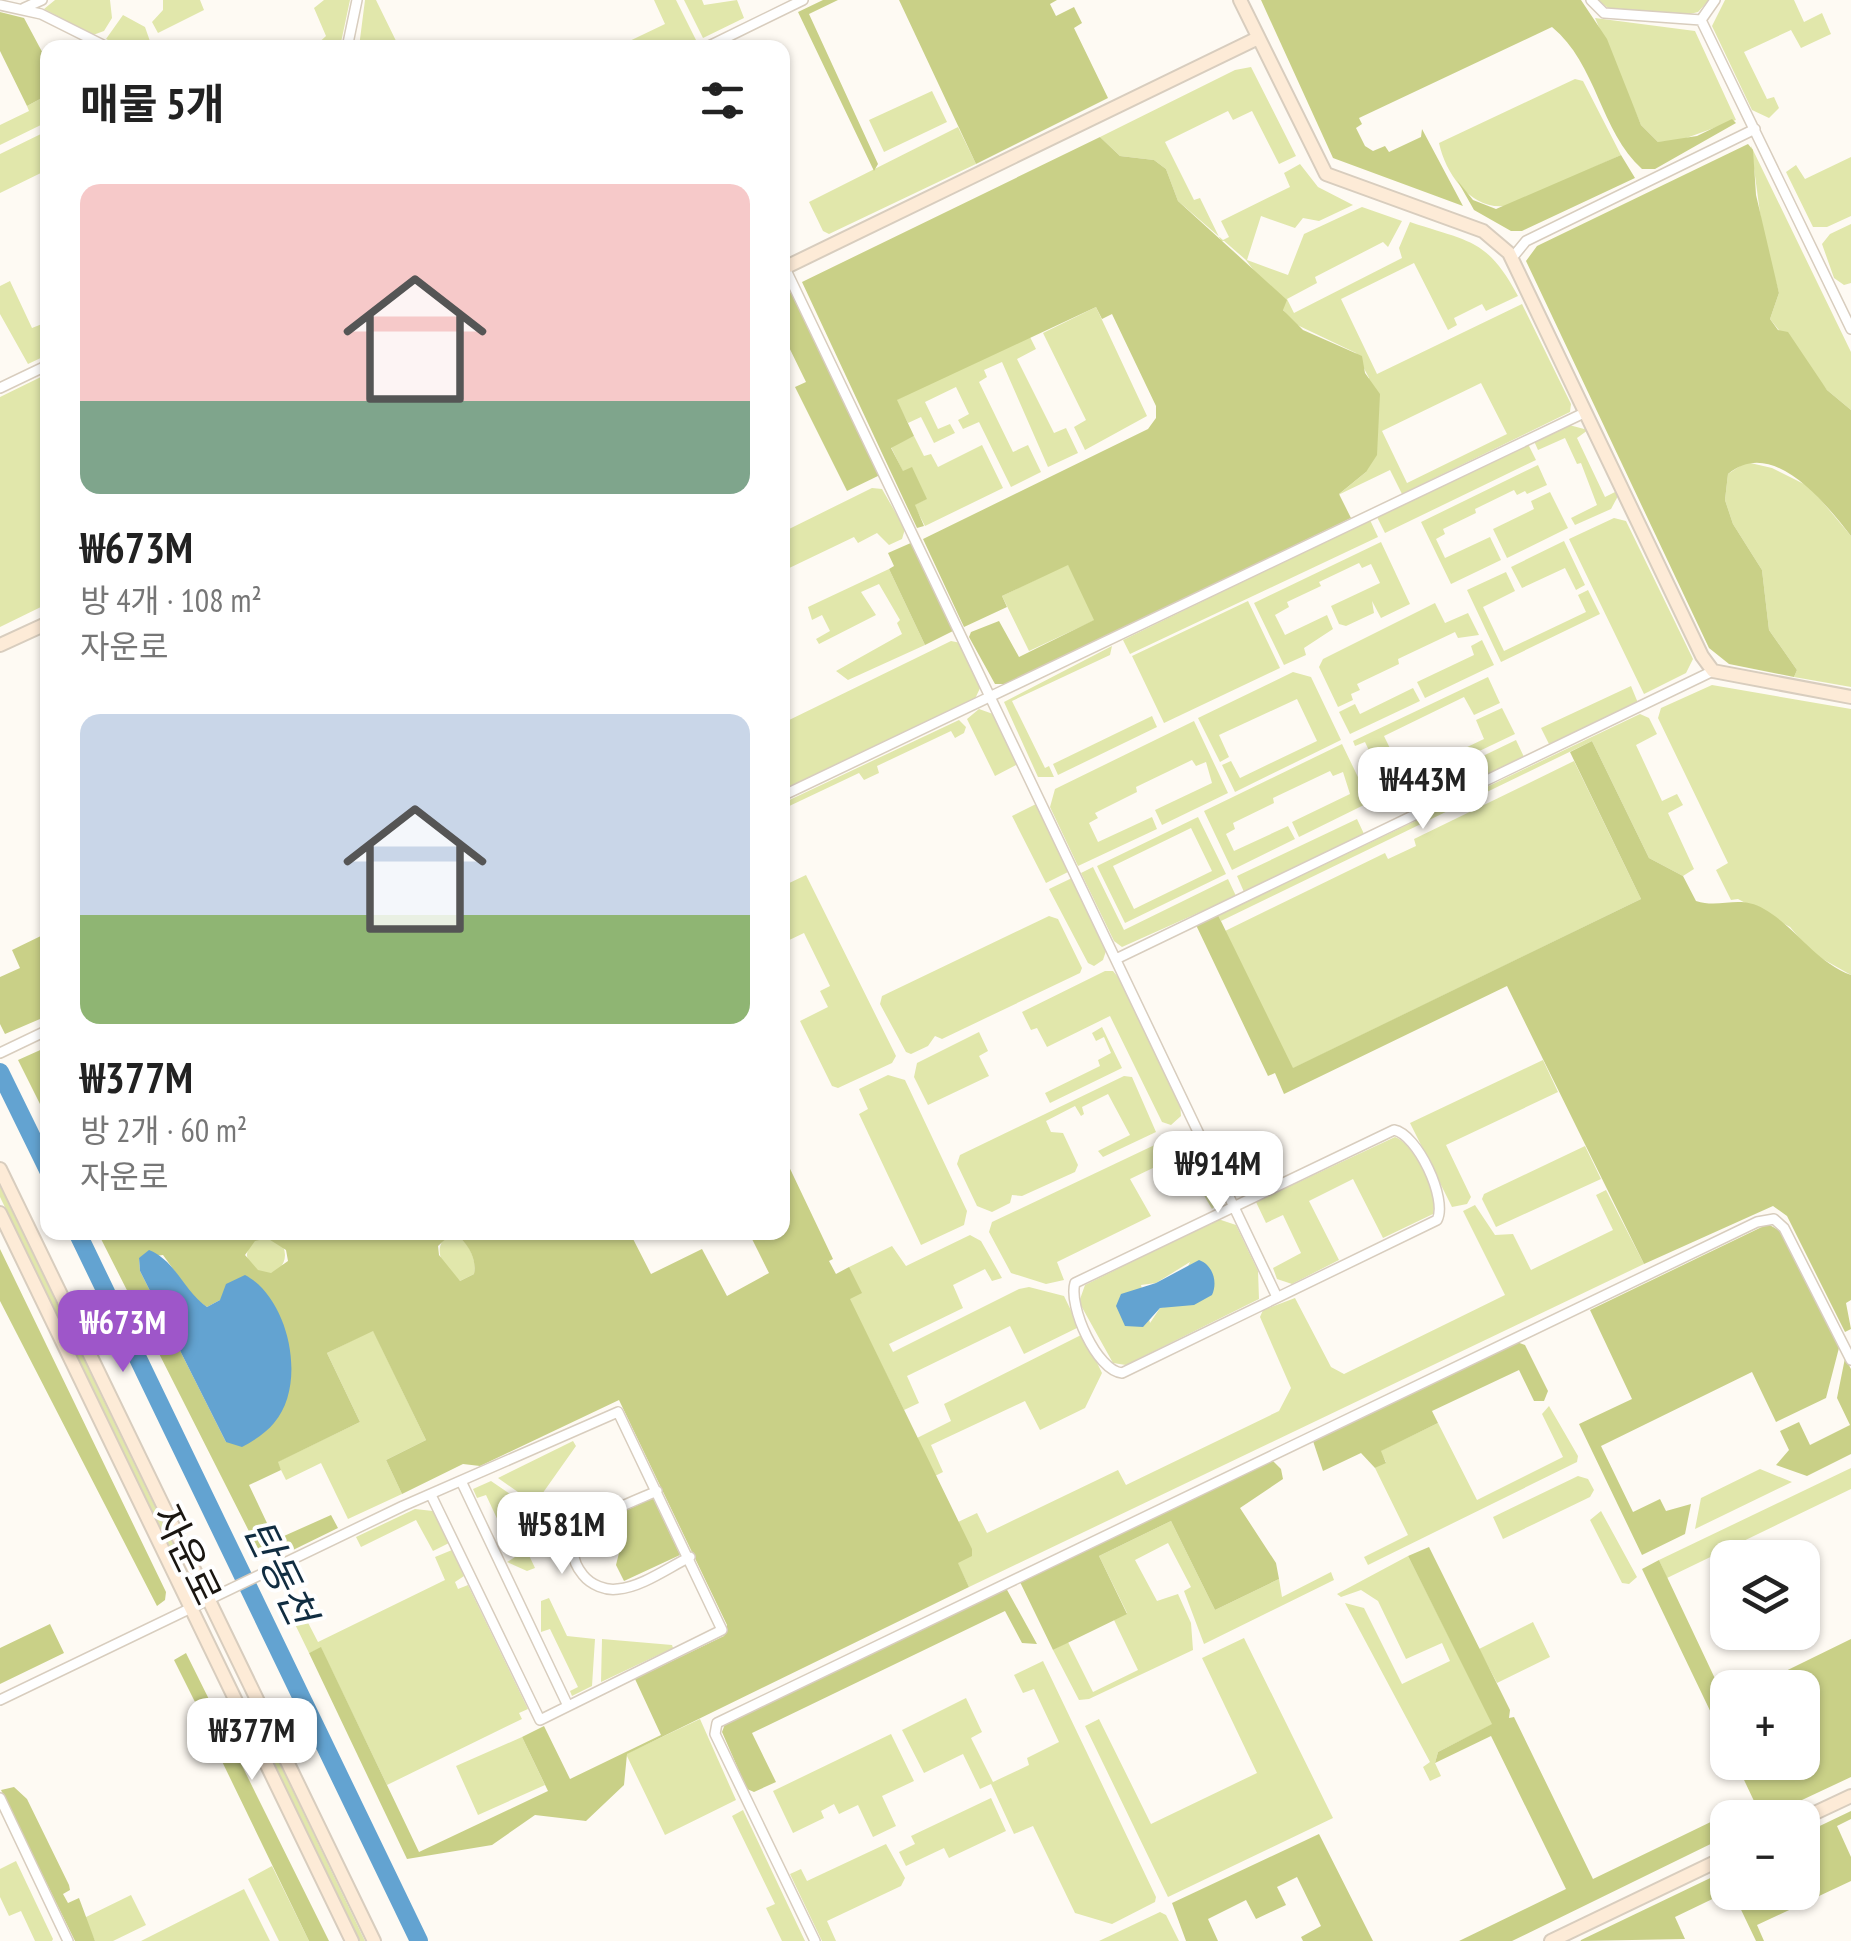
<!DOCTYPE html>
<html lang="ko">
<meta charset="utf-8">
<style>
:root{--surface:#fff;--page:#f2f2f2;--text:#222;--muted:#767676;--accent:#9e56c9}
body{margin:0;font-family:"PT Sans Narrow","Noto Sans KR",sans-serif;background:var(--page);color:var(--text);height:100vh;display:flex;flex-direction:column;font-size:38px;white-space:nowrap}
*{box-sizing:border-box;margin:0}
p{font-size:32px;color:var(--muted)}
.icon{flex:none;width:55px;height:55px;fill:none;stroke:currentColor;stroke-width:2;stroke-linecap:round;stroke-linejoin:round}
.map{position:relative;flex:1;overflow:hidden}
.panel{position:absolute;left:40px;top:40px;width:750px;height:1200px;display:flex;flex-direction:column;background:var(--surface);border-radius:20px;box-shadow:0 2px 8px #0004}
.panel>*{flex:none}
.fabs{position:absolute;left:1710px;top:1540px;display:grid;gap:20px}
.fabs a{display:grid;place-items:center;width:110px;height:110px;border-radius:20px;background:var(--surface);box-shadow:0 2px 8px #0004;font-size:50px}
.price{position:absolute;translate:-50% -85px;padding:0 22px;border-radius:20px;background:#fff;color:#222;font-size:32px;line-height:65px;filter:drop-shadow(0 2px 5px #0008)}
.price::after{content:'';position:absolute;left:50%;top:60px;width:30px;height:22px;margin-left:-15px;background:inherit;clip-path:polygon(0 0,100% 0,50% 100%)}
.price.selected{background:var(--accent);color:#fff}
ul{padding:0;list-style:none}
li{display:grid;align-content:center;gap:20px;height:530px;padding:0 40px}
li span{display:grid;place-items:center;height:310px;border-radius:20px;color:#555}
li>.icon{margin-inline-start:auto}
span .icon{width:180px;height:180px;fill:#fffc;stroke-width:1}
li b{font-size:42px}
h2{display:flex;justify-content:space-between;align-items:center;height:120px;padding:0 40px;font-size:42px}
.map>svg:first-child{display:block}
.green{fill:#e1e7ab;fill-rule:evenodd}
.forest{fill:#c9d087;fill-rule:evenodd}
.water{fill:#63a3d1}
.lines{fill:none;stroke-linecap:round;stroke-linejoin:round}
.river{stroke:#63a3d1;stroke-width:18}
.street-casing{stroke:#d8cdbe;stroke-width:12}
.secondary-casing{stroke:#d8cdbe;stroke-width:16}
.street{stroke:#fff;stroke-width:9}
.secondary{stroke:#fdebd7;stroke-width:12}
.labels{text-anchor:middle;stroke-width:8;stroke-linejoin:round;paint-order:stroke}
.street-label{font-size:38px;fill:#1a1611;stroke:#fff}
.water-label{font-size:40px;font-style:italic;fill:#112d41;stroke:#fff}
</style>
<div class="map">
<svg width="1851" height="1941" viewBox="0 0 1851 1941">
<rect width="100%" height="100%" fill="#fefaf3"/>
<!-- green -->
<path class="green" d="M55,0H110L112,18L104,31L93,35L44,9Z
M163,0H200L204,10L158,33L152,22L163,10Z
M324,0H350L340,47H314L326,36L314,8Z
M365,0H376L399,47H359Z
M654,0H676L697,42L686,47H617L665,24Z
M684,0H702L704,5L737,0L744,18L703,38Z
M1598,0H1709L1698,12L1690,14L1608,8Z
M1725,0H1794L1804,22L1822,13L1831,34L1801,48L1791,30L1744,52L1767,99L1774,97L1779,108L1769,118L1752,110L1712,26Z
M123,15L145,27L152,47H122L106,39Z
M1595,18L1695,31L1736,120L1678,141L1658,142L1641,125Z
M1251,67L1296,156L1279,164L1252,111L1233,120L1228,111L1165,142L1194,200L1200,198L1221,241L1229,237L1221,221L1290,187L1284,173L1300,164L1318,187L1353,205L1319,221L1303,218L1295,228L1261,216L1247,260L1288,275L1304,234L1362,207L1402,221L1388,247L1383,242L1315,277L1317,283L1287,299L1294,313L1402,258L1399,248L1410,222C1469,242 1487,238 1518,296L1486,311L1482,304L1454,318L1457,325L1448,330L1414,263L1341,299L1377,374L1522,304L1571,404L1570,412L1402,494L1390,470L1338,495L1366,472L1369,378L1356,353L1293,323L1246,260L1178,201L1166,169L1154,160L1120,156L1100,137L1235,70ZM1481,383L1507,434L1407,483L1382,431Z
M1575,79L1583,81L1621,155L1511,205C1474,214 1446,176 1439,143Z
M932,91L947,122L884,152L869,120Z
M40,99L47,122L0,145V125L29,111L27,106Z
M958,127L976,164L829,234L823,231L809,202Z
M47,131V170L0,193V154Z
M1751,146L1851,352V410L1827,390L1770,319L1779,293L1763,235Z
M1851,157V216L1827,227H1813L1786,172L1796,165L1805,179Z
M1851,224V283L1844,285L1834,278L1822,244L1830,234Z
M10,281L32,328L47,322V355L28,364L0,314V286Z
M1096,307L1147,416L1085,450L1074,427L1086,420L1043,333Z
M1029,335L1036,349L1017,359L1054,433L1066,428L1078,453L1048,467L1002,362L984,370L987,377L979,382L1013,452L1028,445L1041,472L1011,487L979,422L963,429L958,420L969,414L956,387L925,402L938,429L950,424L955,433L934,443L921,417L908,423L896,400Z
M47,374V604L0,627V397Z
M1569,425L1588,430L1577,438L1605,497L1617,491L1618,496L1611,509L1575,525L1571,518L1597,505L1581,463L1577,464L1565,438L1538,450L1534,441Z
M914,436L924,456L931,454L938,467L982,445L1003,488L925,526L914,505L926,499L911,468L903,472L891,447Z
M1528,444L1536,460L1385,533L1377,517Z
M1746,462L1772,468L1810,487L1851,536V687L1794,677L1797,670L1769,630L1762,570L1733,524L1725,500L1728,474Z
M1538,465L1547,485L1527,494L1525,491L1517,495L1514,490L1475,509L1476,513L1443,529L1445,534L1436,539L1445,558L1490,537L1501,560L1451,584L1421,522Z
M872,488L882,489L905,529L902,539L889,545L877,533L858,543L854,537L783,571V532Z
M1550,492L1568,528L1507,558L1493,529L1534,509L1531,501Z
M1614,518L1626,521L1693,659L1686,673L1644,694L1569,539Z
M1370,520L1378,537L1130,654L1123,640Z
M1564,541L1585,585L1576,590L1565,568L1522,588L1511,567Z
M1381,542L1410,604L1381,618L1372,601L1374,613L1346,626L1339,624L1331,606L1380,583L1371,564L1362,568L1359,563L1319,582L1321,586L1287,602L1289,607L1275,615L1285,635L1327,615L1333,629L1304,648L1306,655L1284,665L1254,603Z
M1068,564L1095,620L1029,651L1002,596Z
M889,569L925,645L848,680L836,671L902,634L897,623L900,620L879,584L861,592L876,615L819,644L816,639L830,631L822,615L812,620L808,607Z
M1506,572L1515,591L1483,607L1504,651L1586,612L1578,595L1588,590L1600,614L1501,662L1467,590Z
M1248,601L1280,668L1164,723L1132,656Z
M1435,603L1445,623L1468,613L1479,635L1458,638L1455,632L1398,659L1399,664L1357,684L1360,690L1351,694L1353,700L1338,707L1319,667L1323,659Z
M1482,640L1494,665L1425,698L1417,682L1474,655L1471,646Z
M951,641L961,643L981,686L974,701L783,790V723Z
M1112,646L1110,655L1012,701L1045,768L1049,766L1054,777H1038L1004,702Z
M1293,672L1311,677L1341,740L1235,792L1222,765L1231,761L1240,778L1317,741L1297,699L1219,735L1229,757L1220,762L1198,718Z
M1488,677L1500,703L1474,715L1464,697L1384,736L1404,777L1484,739L1476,720L1502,708L1515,734L1381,798L1378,794L1387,789L1365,742L1355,746L1353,741Z
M1712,685L1851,709V975L1812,953L1790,927L1738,899L1731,900L1716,870L1728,863L1658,718L1661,708Z
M1631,686L1638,703L1549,744L1541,728Z
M1413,688L1420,701L1350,734L1339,712L1355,704L1360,714Z
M979,709L993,714L1018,764L995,776L967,719Z
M1640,714L1649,718L1657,734L1636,745L1662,801L1677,794L1683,805L1668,813L1694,869L1683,876L1649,858L1592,741L1221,921L1218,915Z
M1152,716L1157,727L1058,775L1053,764Z
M959,720L966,727L964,733L955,738L951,731L877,766L879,773L864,780L859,773L783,809V803Z
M1194,721L1228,793L1162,825L1155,810L1212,783L1206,762L1196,766L1192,760L1136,787L1137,792L1095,813L1098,818L1089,823L1098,842L1152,817L1157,829L1078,866L1050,807L1055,789Z
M1516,740L1524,757L1408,813L1400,796Z
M1342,744L1370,802L1299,837L1292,822L1350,794L1343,772L1333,776L1330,771L1273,798L1274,803L1233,823L1235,829L1226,834L1234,851L1288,826L1295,839L1232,870L1204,811Z
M1574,761L1641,899L1292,1069L1225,931L1385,853L1388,859L1416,846L1414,839Z
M1036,804L1070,871L1046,883L1012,816Z
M1198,817L1226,874L1125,923L1097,866ZM1191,828L1212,871L1134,909L1113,866Z
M1357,819L1364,834L1244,892L1237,876Z
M1093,867L1124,930L1228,879L1236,896L1122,947L1114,941L1081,873Z
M806,875L896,1056L892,1063L838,1088L832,1086L800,1021L828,1007L820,991L830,986L804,933L783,943V911L789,908L783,886Z
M1072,878L1106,951L1103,960L1094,966L1088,963L1049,889Z
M1049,916L1058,919L1082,968L1080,973L942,1039L935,1036L928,1046L911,1054L906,1052L880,1004L882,996Z
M1105,971H1113L1123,983L1180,1102L1181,1116L1171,1125L1162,1122L1110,1016L1047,1047L1037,1028L1031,1030L1022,1012Z
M1102,1027L1122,1068L1050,1103L1045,1093L1100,1066L1098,1060L1111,1053L1104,1037L1096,1041L1092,1033Z
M979,1032L988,1051L979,1056L989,1076L928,1105L914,1077L917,1063Z
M1543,1060L1558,1092L1446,1145L1471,1197L1467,1204L1452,1207L1410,1123Z
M888,1075L905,1080L967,1211L964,1225L921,1245L859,1114L868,1109L859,1089Z
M1124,1076L1132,1077L1156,1132L1103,1157L1098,1151L1130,1135L1108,1094L1082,1107L1084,1114L1081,1116L1075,1106L1046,1121L1051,1132L1063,1133L1078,1165L1075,1172L1022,1196L1012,1195L1010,1203L992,1212L977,1206L957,1164L960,1155Z
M1182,1132C1205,1136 1215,1177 1224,1197L1212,1209L1180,1155L1130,1179L1151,1216L1057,1262L1064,1280L1046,1284L1011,1273L989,1232L992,1222Z
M1395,1137C1414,1143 1439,1195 1433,1214L1383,1238L1353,1179L1309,1201L1339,1260L1292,1284L1277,1279L1273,1268L1301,1253L1283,1215L1266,1223L1256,1202Z
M1585,1146L1601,1179L1496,1227L1482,1199L1484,1194Z
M0,1186L179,1556L175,1558L0,1197Z
M1606,1190L1644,1264L969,1587L957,1562L972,1555L958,1522L977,1513L987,1533L1118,1470L1126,1485L1279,1411L1291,1388L1260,1317L1263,1310L1295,1298L1331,1367L1344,1374L1505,1295L1463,1211L1475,1205L1495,1235L1513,1234L1531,1270L1613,1230L1596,1195Z
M1218,1219L1236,1225L1258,1271L1259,1299L1126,1365L1113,1363L1079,1302L1085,1285ZM1190,1262L1170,1306L1160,1308L1150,1323L1141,1285L1156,1283Z
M455,1233C467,1243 477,1256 474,1274L460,1281C441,1269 428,1242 455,1233Z
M970,1235L981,1241L1002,1278L992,1281L985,1269L953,1285L963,1308L889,1344L893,1352L1019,1289L1029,1287L1064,1296L1079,1327L1024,1354L1010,1326L907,1376L919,1403L904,1410L849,1299V1267L892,1246L906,1266Z
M247 1255a19 19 0 1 1 38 0a19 19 0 1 1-38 0Z
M373,1330L426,1440L386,1460L402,1494L348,1519L321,1463L286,1480L277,1462L360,1422L327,1353Z
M1083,1334L1102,1373L1085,1408L1040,1430L1025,1401L931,1445L943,1472L935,1476L917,1438L951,1421L944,1404Z
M1549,1406L1578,1456L1577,1462L1368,1565L1364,1557L1408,1535L1375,1468L1386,1462L1380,1451L1438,1423L1477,1500L1563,1457L1542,1414Z
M573,1441L576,1446L535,1504L498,1478Z
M1851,1468V1489L1667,1578L1659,1560Z
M1760,1469L1792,1482L1695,1529L1701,1498Z
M1578,1476L1588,1479L1594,1490L1590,1497L1503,1539L1493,1517Z
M491,1481L532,1509L517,1530L535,1568L527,1571L507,1562L515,1557L486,1495L477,1498L473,1489Z
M415,1509L433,1511L449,1543L433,1551L416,1520L361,1547L356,1537Z
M1601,1511L1637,1577L1629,1584L1622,1583L1590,1520Z
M1171,1521L1215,1610L1279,1579L1282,1597L1331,1572L1334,1580L1204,1644L1184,1591L1191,1587L1168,1543L1135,1560L1157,1601L1178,1594L1191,1623L1193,1650L1089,1699L1079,1700L1053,1650L1068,1642L1093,1692L1138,1670L1114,1620L1127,1613L1099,1556Z
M452,1550L464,1576L455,1582L458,1589L468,1585L528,1709L519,1713L522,1719L387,1785L321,1648L309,1653L291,1616L302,1611L318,1642L445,1580L435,1557Z
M1408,1556L1493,1724L1438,1752L1435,1763L1441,1776L1430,1781L1423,1767L1430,1762L1345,1603L1364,1608L1402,1684L1450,1661L1442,1643L1406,1659L1378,1601L1361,1590L1341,1597L1337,1594Z
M549,1598L567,1636L595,1639L592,1686L572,1696L570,1691L578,1687L550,1629L541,1632V1601Z
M1533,1622L1550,1657L1497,1683L1479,1649Z
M1244,1638L1333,1818L1168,1897L1085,1726L1099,1719L1151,1824L1257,1773L1202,1658Z
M602,1639L672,1645L673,1648L601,1682Z
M1043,1661L1156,1897L1155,1902L1112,1924L1075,1913L1033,1826L1014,1834L991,1784L980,1789L963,1754L924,1773L902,1730L966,1698L982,1732L971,1738L993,1782L1029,1765L1027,1758L1059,1742L1034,1689L1023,1693L1014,1675Z
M256,1714L365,1941H360L251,1716Z
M700,1719L736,1800L665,1835L626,1754Z
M891,1734L914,1781L882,1796L896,1826L873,1837L858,1805L839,1814L834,1804L821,1811L824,1818L793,1833L773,1791Z
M522,1737L545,1785L478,1815L456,1766Z
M991,1798L1006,1831L949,1858L944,1848L906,1866L899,1852L915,1844L911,1836Z
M743,1810L805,1941H782L766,1908L775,1904L732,1816Z
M886,1844L905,1878L901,1886L827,1921L836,1941H822L790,1874L801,1869L807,1881Z
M16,1861L53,1939L52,1941H35L21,1911L9,1916L0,1897V1869Z
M272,1866L309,1941H279L248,1879Z
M244,1889L270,1941H141Z
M131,1895L146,1925L113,1941H95L84,1918Z
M1160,1912L1166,1915L1179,1941H1099Z"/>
<!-- forest -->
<path class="forest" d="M823,0H838L809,14L878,164L874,171L798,12Z
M899,0H1057L1050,4L1056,16L1074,7L1082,23L1074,28L1108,98L976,164Z
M1261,0H1581L1607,39L1641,125L1658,142L1697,136L1732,119L1736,123L1655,169H1642C1600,131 1597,64 1552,27L1359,118L1362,124L1356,128L1365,146L1373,151L1385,146L1389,152L1421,137L1422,129L1463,206L1333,158Z
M0,12L24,18L47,61V113L40,99L27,106L0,51Z
M1100,137L1120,156L1154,160L1166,169L1178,201L1287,300L1283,310L1303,330L1362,356L1365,373L1380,394L1377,455L1366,472L1339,494L1351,518L1006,684H995L969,637L971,632L999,621L1019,657L1094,620L1068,565L1002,596L1007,607L964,627L923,539L1148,429L1156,418V406L1112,314L1102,319L1096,307L897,400L914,436L891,448L903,471L912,467L927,499L915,505L924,526L917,528L802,282Z
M1748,144L1753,150L1756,195L1779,293L1770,319L1778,330L1788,332L1827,390L1851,410V536C1826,504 1773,436 1728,474L1725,500L1733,524L1762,570L1769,630L1797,670L1794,677L1729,664L1709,648L1526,261L1537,246Z
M1621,155L1635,178L1522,231H1511L1474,210L1457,180L1473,200L1496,209Z
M784,288L792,294L880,475L847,491L795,387L806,382L783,335Z
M913,542L955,630L925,645L889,569L894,566L888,553Z
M1592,741L1649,858L1683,876L1696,901C1721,909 1739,894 1764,909C1797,928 1814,961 1851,975V1300L1846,1303L1851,1329L1845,1332L1787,1216L1773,1206L1644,1264L1507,986L1284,1094L1275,1073L1268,1076L1196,925L1218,915L1293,1068L1641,899L1570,752Z
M47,933V1016L5,1034L0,1024V977L20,968L12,950Z
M47,1047V1118L18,1060Z
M783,1154L833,1259L829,1261L836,1274L849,1267L862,1293L850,1299L972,1549V1556L958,1563L969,1587L627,1754L624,1785L586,1821L535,1815L492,1845L407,1859L309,1653L321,1647L419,1852L548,1791L522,1737L544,1726L570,1779L661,1735L635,1679L724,1636L727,1625L619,1400L480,1466L463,1464L402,1494L386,1460L426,1440L373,1331L327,1353L360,1422L278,1462L281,1470L249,1485L275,1540L331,1515L338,1528L291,1551L278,1549L262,1557L98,1233H452L438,1246L439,1255L460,1281L474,1274C477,1257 467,1243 455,1233H630L651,1274L702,1249L727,1296L769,1273L749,1233L782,1232ZM267,1238L286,1250L288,1261L271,1273L258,1270L245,1255L255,1241ZM163,1255L194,1298L207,1307L220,1300L226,1442L140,1271L139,1258Z
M1768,1224L1780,1231L1840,1344L1826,1398L1776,1422L1752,1372L1601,1446L1633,1512L1660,1499L1666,1511L1691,1504L1685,1534L1642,1555L1579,1424L1632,1399L1590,1310Z
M0,1249L166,1592L165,1600L157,1606L0,1301Z
M1514,1341L1525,1345L1548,1391L1544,1401H1534L1519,1370L1432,1411L1438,1423L1381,1451L1386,1463L1375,1468L1361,1453L1323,1471L1313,1441Z
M1845,1358L1851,1369V1454L1807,1476L1776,1465L1789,1450L1780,1431L1799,1422L1810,1445L1850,1425L1837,1398Z
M1271,1459L1281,1469L1283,1479L1240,1508L1276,1563L1279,1579L1215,1610L1171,1521L1099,1556L1127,1614L1053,1650L1020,1582Z
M653,1498L680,1555L624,1581L616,1565L620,1549L605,1541L597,1524Z
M1429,1547L1510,1710L1509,1718L1514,1717L1593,1879L1754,1801L1736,1763H1756L1759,1768L1771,1763L1802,1762V1688L1768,1687L1765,1681L1851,1639V1777L1766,1817L1728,1818L1727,1836L1512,1941H1459L1566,1889L1491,1736L1435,1763L1438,1752L1492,1724L1408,1556Z
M1659,1560L1727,1704V1746L1642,1569Z
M1006,1588L1037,1644L1022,1643L1005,1611L752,1733L776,1782L754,1792L747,1789L722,1732L725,1724Z
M50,1624L64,1653L0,1684V1648Z
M186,1653L329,1941H309L216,1749L220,1746L206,1717L198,1720L196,1704L174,1660Z
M14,1787L27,1799L69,1885L70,1890L63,1894L68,1903L79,1898L95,1941H75L1,1790Z
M1851,1811V1819L1837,1826L1851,1857V1881L1757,1925L1764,1941H1756L1733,1893L1802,1892L1803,1834Z
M1319,1834L1373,1941H1303L1301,1937L1321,1926L1297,1877L1277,1887L1286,1905L1256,1919L1246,1900L1208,1919L1218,1941H1186L1172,1903Z
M1727,1870V1892L1675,1917L1685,1939L1579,1941Z"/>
<!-- water -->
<path class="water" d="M149,1250C175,1260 184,1291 207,1307L220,1300L226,1284L245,1275C289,1298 308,1384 274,1423C266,1433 253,1441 242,1447L226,1442L140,1271L139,1258Z
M1199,1260C1213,1265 1218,1282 1212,1295L1194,1305L1160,1308L1143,1327L1125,1326L1116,1306L1121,1294L1156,1283Z"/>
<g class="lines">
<!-- river -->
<path class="river" d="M0,1072L48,1170
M77,1232L419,1941"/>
<!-- street casing -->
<g class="street-casing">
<path id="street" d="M1591,0L1604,13L1701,20
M0,5L41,14L109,48
M24,8L42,0
M1701,20L1851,329
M1701,20L1715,0
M347,48L357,0
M705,48L803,0
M1512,258L1526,241L1755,129
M785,268L1277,1297
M0,388L48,365
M782,796L1586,412
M1116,959L1713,671
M0,1053L48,1030
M1394,1130C1417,1134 1448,1199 1437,1220L1122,1373C1097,1371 1068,1306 1075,1283Z
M462,1483L568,1706
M657,1491C629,1504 546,1530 583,1575C591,1585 606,1591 618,1589C642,1587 669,1567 690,1557
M0,1700L403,1506L618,1412L722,1630L540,1720L431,1495
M0,1798L68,1941
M815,1941L715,1734L717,1723L1757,1222L1774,1219L1784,1228L1851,1360"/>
</g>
<!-- secondary casing -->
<g class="secondary-casing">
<path id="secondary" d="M1240,0L1326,174L1483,231L1509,253L1702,656L1713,671L1851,697
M782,269L1258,38
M0,645L48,623
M0,1169L374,1941
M0,1213L352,1941
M1802,1819L1851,1796
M1551,1941L1728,1856"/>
</g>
<!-- street -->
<use href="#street" class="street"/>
<!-- secondary -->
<use href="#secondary" class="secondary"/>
</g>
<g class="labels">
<!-- street labels -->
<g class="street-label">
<text transform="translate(187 1555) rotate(64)" y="13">자운로</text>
</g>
<!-- water labels -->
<g class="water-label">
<text transform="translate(280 1572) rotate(64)" y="14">탄동천</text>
</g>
</g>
</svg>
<div class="fabs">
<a><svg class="icon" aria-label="layers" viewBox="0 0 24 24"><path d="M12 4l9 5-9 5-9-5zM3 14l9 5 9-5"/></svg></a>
<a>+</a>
<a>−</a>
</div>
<b class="price" style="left:1423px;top:832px">₩443M</b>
<b class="price" style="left:1218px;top:1216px">₩914M</b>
<b class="price selected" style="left:123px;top:1375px">₩673M</b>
<b class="price" style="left:562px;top:1577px">₩581M</b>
<b class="price" style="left:252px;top:1783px">₩377M</b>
<section class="panel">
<h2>매물 5개<svg class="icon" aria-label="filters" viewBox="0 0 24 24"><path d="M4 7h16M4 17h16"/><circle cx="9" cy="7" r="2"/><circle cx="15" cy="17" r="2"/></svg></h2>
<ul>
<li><span style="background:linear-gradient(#f6c9c9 70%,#7fa58c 0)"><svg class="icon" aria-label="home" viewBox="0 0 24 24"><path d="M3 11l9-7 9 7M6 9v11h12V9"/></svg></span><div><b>₩673M</b><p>방 4개 · 108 m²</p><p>자운로</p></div></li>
<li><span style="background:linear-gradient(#c9d6e8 65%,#8fb573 0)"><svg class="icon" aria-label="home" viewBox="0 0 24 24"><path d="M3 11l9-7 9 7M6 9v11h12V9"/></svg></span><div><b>₩377M</b><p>방 2개 · 60 m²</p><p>자운로</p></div></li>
</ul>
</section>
</div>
